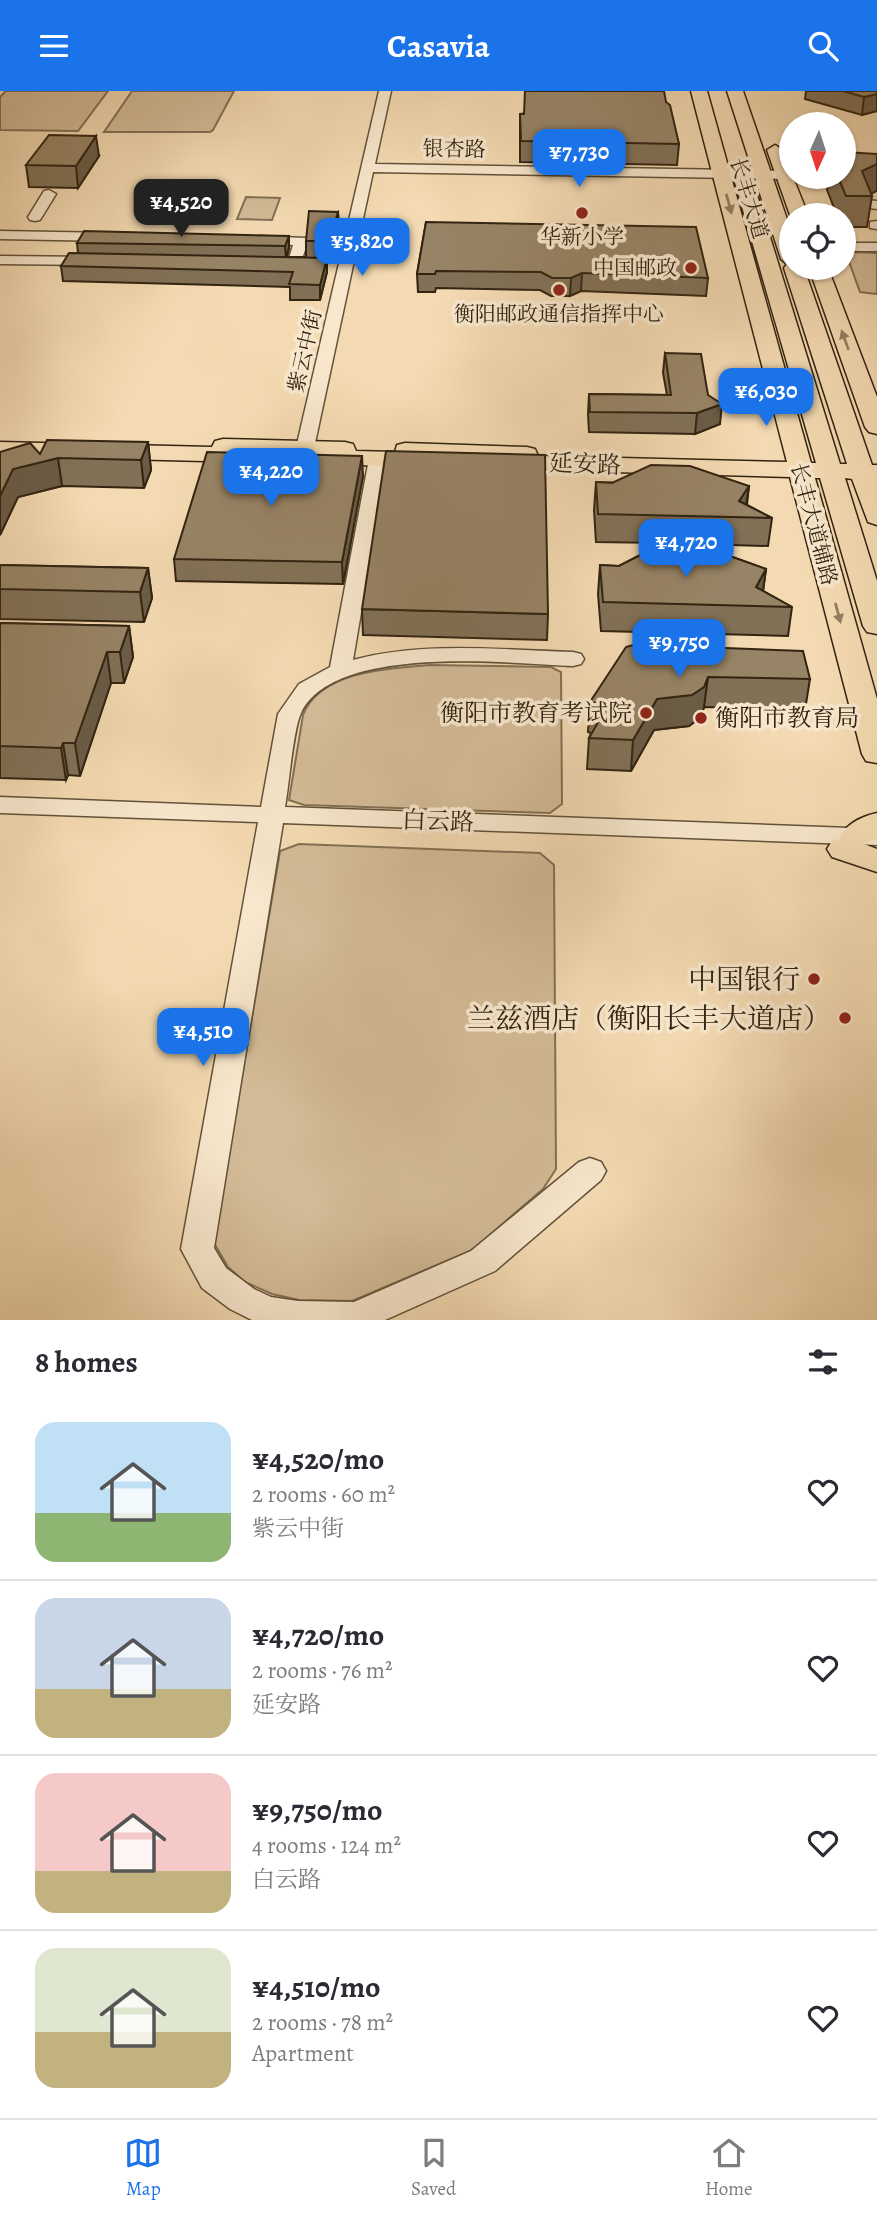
<!DOCTYPE html>
<meta charset="utf-8">
<style>
:root{--surface:#fff;--page:#f2f2f3;--text:#2b2b33;--muted:#7c7c81;--line:#e1e1e2;--accent:#1a73e8}
body{margin:0;font-family:Alegreya,"Noto Serif SC",serif;background:var(--page);color:var(--text);height:100vh;display:flex;flex-direction:column;font-size:26px;white-space:nowrap}
*{box-sizing:border-box;margin:0}
p{font-size:23px;color:var(--muted)}
.icon{flex:none;width:38px;height:38px;fill:none;stroke:currentColor;stroke-width:2;stroke-linecap:round;stroke-linejoin:round}
.map{position:relative;height:1229px;overflow:hidden}
.drawer{display:flex;flex-direction:column;background:var(--surface);flex:1}
.drawer>*{flex:none}
.needle{width:46px;rotate:183deg}
.tools{position:absolute;left:779px;top:21px;display:grid;gap:14px}
.tools a{display:grid;place-items:center;width:77px;height:77px;border-radius:50%;background:var(--surface);box-shadow:0 2px 5px #0004;font-size:35px}
.price{position:absolute;translate:-50% -60px;padding:0 16px;border-radius:14px;background:var(--accent);color:#fff;font-size:23px;line-height:46px;filter:drop-shadow(0 2px 4px #0008)}
.price::after{content:'';position:absolute;left:50%;top:42px;width:21px;height:16px;margin-left:-10px;background:inherit;clip-path:polygon(0 0,100% 0,50% 100%)}
.price.current{background:#222;color:#fff}
ul{padding:0;list-style:none}
li{display:flex;align-items:center;gap:21px;height:175px;padding:0 35px}
li+li{border-top:2px solid var(--line)}
li span{display:grid;place-items:center;flex:none;width:196px;height:140px;border-radius:21px;color:#555}
li>.icon{margin-inline-start:auto}
span .icon{width:84px;height:84px;fill:#fffc;stroke-width:1}
li b{font-size:30px}
h2{display:flex;justify-content:space-between;align-items:center;height:84px;padding:0 35px;font-size:30px}
header{display:flex;justify-content:space-between;align-items:center;height:91px;padding:0 35px;background:var(--accent);color:#fff;font-size:32px;font-weight:700}
.menu{display:flex;justify-content:space-around;align-items:center;height:98px;border-top:2px solid var(--line);background:var(--surface);font-size:19px;color:var(--muted)}
.menu a{display:grid;justify-items:center;gap:4px}
.menu .current{color:var(--accent)}
.map>svg:first-child{display:block}
.green{fill:#d3bb97;stroke:#827054;stroke-width:2}
.lines{fill:none;stroke-linecap:round;stroke-linejoin:round}
.minor-casing{stroke:#625239;stroke-width:3}
.major-casing{stroke:#322411;stroke-width:3}
.minor{fill:#f8e7cd;fill-rule:evenodd}
.major{fill:#f4dab2;fill-rule:evenodd}
.wall{fill:#827157;stroke:#322411;stroke-width:2}
.shaded-wall{fill:#6a5c47;stroke:#322411;stroke-width:2}
.building{fill:#978365;stroke:#322411;stroke-width:2}
.oneway{fill:#937f62}
.poi-dot{fill:#8f2418;stroke:#f8e7cd;stroke-width:2.5}
.labels{text-anchor:middle;stroke-width:7;stroke-linejoin:round;paint-order:stroke}
.far-street-label{font-size:21px;fill:#322411;stroke:#f8e7cd}
.far-poi-label{font-size:21px;fill:#322411;stroke:#f8e7cd}
.street-label{font-size:24px;fill:#322411;stroke:#f8e7cd}
.poi-label{font-size:24px;fill:#322411;stroke:#f8e7cd;text-anchor:end}
.near-poi-label{font-size:28px;fill:#322411;stroke:#f8e7cd;text-anchor:end}
</style>
<header><svg class="icon" aria-label="menu" viewBox="0 0 24 24"><path d="M4 6h16M4 12h16M4 18h16"/></svg>Casavia<svg class="icon" aria-label="search" viewBox="0 0 24 24"><circle cx="10" cy="10" r="6"/><path d="M15 15l6 6"/></svg></header>
<div class="map">
<svg width="877" height="1229" viewBox="0 0 877 1229">
<rect width="100%" height="100%" fill="#f4dab2"/>
<filter id="stains"><feTurbulence type="fractalNoise" baseFrequency=".00286" numOctaves="4"/><feColorMatrix values="0 0 0 0 .2 0 0 0 0 .09 0 0 0 0 .02 0 0 0 .5 -.17"/></filter>
<radialGradient id="worn" r=".72"><stop offset=".6" stop-color="#630" stop-opacity="0"/><stop offset="1" stop-color="#630" stop-opacity=".3"/></radialGradient>
<!-- green -->
<path class="green" d="M6,0H108L78,40L0,39V6Z
M132,0H234L213,39L210,41H104Z
M246,106L280,107L272,129L237,128Z
M851,161L877,162V203L860,201L847,165Z
M429,574L551,576L561,581L562,713L550,722L304,714L289,709L303,624C320,580 389,577 429,574Z
M299,753L540,762L554,774L556,1078L543,1098L472,1159L352,1210L299,1209L272,1203L245,1191L228,1176L214,1152L280,760Z"/>
<g class="lines">
<!-- minor casing -->
<g class="minor-casing">
<path id="minor" d="M379,0H391L375,73L791,80V86H796L791,88L373,81L312,366L303,371L294,366Z
M49,99L56,103L40,129L35,130L30,129L28,126L44,100Z
M866,109L877,110V118L861,116L859,113Z
M877,130V138L870,137V131Z
M0,140L112,142L119,146L112,150L0,148Z
M259,145L306,147L308,150L299,177L294,178L287,174L293,154L254,152L252,149Z
M844,152H877V160H844Z
M0,165L95,166L102,170L95,174L0,173Z
M378,363L387,368L353,569C424,550 501,559 573,561L581,563L584,568L581,573L573,575C508,572 334,553 301,622C293,639 289,695 285,716L877,738V754L283,732L214,1157L226,1177L254,1198L271,1206L298,1210L354,1211L471,1160L579,1071L590,1067L601,1071L606,1080L601,1089L495,1180L385,1229H252L230,1218L202,1197L181,1158L258,731L0,722V706L261,716L278,623L299,593L330,576L369,368Z"/>
</g>
<!-- major casing -->
<g class="major-casing">
<path id="major" d="M691,0H707L811,372H816L732,81L741,76L750,81L840,373H847L784,177L787,173L781,168L727,0H743L791,140V177H804L872,374H877V434L868,431L852,388L845,387L877,490V543L867,541L863,535L820,387H815L877,608V672L866,670L862,663L790,386L504,378L496,376L493,369L437,367L434,374L426,376L322,373L314,371L311,364L256,363L253,369L245,371L0,365V351L212,356L215,350L223,348L345,351L353,353L356,360L395,361L397,354L405,352L527,356L535,358L538,365L787,371Z
M775,54L783,59L791,86H793L808,124H790L767,59Z
M809,177H828L877,306V343L869,341L865,336Z
M877,722V747L864,753L877,758V781L832,766L827,758L832,750L841,748L840,745C848,732 863,725 877,722Z"/>
</g>
<!-- minor -->
<use href="#minor" class="minor"/>
<!-- major -->
<use href="#major" class="major"/>
</g>
<!-- wall -->
<path class="wall" d="M806,0H877V20L862,24L805,8Z
M666,11L679,53L677,74L520,71V23Z
M99,65L78,97L29,96L26,74Z
M829,86H844L871,103L872,105L867,136H844V124H837L827,99Z
M338,121L339,138L331,167H327V181L320,209H290V196L63,190L61,175L78,162L77,152L289,145V157L287,166H306V150Z
M426,131L708,187L706,205L581,200L570,205H551L540,199L436,197L435,201H418L417,183Z
M665,262L708,304L720,333L695,343L589,341L588,323L589,303L667,304L663,282Z
M148,351L151,379L144,397L62,395L18,406L0,444V361L40,363Z
M363,385L343,493L176,490L174,468Z
M596,391L749,395L747,414L772,427L768,455L697,453L766,478L763,500L792,516L788,545L601,540L598,503L600,474L619,475L663,452L596,451L594,419Z
M0,474L148,477L152,507L144,531L0,528Z
M362,518L548,523L547,549L363,544Z
M0,532L129,535L133,566L124,592H111L80,685L68,684L66,689L0,687Z
M647,554L810,588L805,619L704,616L701,626L689,635L654,639L631,680L587,678L589,647L591,642L588,641L590,611Z"/>
<!-- shaded-wall -->
<path class="shaded-wall" d="M877,3V20L862,24L864,6Z
M96,45L99,65L78,97L76,75Z
M877,73V100L866,105L862,80Z
M338,121L339,138L331,167L330,150Z
M289,145V157L286,167L285,155Z
M327,167V181L320,209V194Z
M582,182L581,200L570,205L571,187Z
M722,313L720,333L695,343L697,322Z
M148,351L151,379L144,397L141,369Z
M362,365L363,385L343,493L342,471Z
M58,367L62,395L18,406L0,444V405L13,378Z
M749,395L745,422L739,410Z
M148,477L152,507L144,531L140,501Z
M766,478L762,507L756,496Z
M129,535L133,566L124,592L120,561Z
M107,561L111,592L80,685L75,652Z
M708,586L704,616L701,626L689,635L654,639L631,680L633,649L657,608Z
M63,652L68,684L66,689L61,657Z"/>
<!-- building -->
<path class="building" d="M525,0H664L666,11L670,14L679,53L521,50L520,23H524Z
M843,0H877V3L864,6Z
M49,44L96,45L76,75L26,74Z
M844,61L877,63V73L862,80L872,105H846L838,86H844Z
M309,120L338,121L330,150H306Z
M426,131L696,136L708,187L582,182L571,187H552L541,181L436,180L435,183H417Z
M84,140L289,145L285,155L77,152Z
M69,162L327,167L320,194L289,193L293,181L61,175Z
M665,262L701,263L708,304L722,313L697,322L590,321L589,303L671,304Z
M47,349L148,351L141,369L58,367L13,378L0,405V361L30,352L40,363Z
M386,360L545,364L548,523L362,518Z
M207,361L362,365L342,471L174,468Z
M651,374L690,375L749,395L739,410L772,427L598,423L596,391L612,392Z
M676,446L766,478L756,496L792,516L603,511L600,474L619,475Z
M0,474L148,477L140,501L0,498Z
M0,532L129,535L120,561H107L75,652H63L61,657L0,655Z
M643,551L647,554L803,560L810,588L708,586L704,596L692,604L657,608L633,649L589,647L608,614L590,611L626,556Z"/>
<!-- one-way arrows -->
<defs><path id="oneway-solid" d="M-6-.8H1V-3.2L6.5 0L1 3.2V.8H-6Z" transform="scale(1.75)"/></defs>
<g class="oneway">
<use href="#oneway-solid" transform="translate(729 113) rotate(75)"/>
<use href="#oneway-solid" transform="translate(845 249) rotate(-110)"/>
<use href="#oneway-solid" transform="translate(838 522) rotate(75)"/>
</g>
<!-- markers -->
<g class="poi-dot">
<circle cx="582" cy="122" r="7"/>
<circle cx="691" cy="177" r="7"/>
<circle cx="559" cy="199" r="7"/>
<circle cx="646" cy="622" r="7"/>
<circle cx="701" cy="627" r="7"/>
<circle cx="814" cy="888" r="7"/>
<circle cx="845" cy="927" r="7"/>
</g>
<g class="labels">
<!-- far-street labels -->
<g class="far-street-label">
<text transform="translate(454 58) rotate(1)" y="7">银杏路</text>
<text transform="translate(749 107) rotate(73)" y="7">长丰大道</text>
<text transform="translate(305 260) rotate(-77)" y="7">紫云中街</text>
<text transform="translate(814 433) rotate(75)" y="7">长丰大道辅路</text>
</g>
<!-- far-poi labels -->
<g class="far-poi-label">
<text x="582" y="153">华新小学</text>
<text x="677" y="184" text-anchor="end">中国邮政</text>
<text x="559" y="230">衡阳邮政通信指挥中心</text>
</g>
<!-- street labels -->
<g class="street-label">
<text transform="translate(585 373) rotate(2)" y="8">延安路</text>
<text transform="translate(438 730) rotate(2)" y="8">白云路</text>
</g>
<!-- poi labels -->
<g class="poi-label">
<text x="632" y="630">衡阳市教育考试院</text>
<text x="715" y="635" text-anchor="start">衡阳市教育局</text>
</g>
<!-- near-poi labels -->
<g class="near-poi-label">
<text x="800" y="898">中国银行</text>
<text x="831" y="937">兰兹酒店（衡阳长丰大道店）</text>
</g>
</g>
<rect width="100%" height="100%" filter="url(#stains)"/>
<rect width="100%" height="100%" fill="url(#worn)"/>
</svg>
<div class="tools">
<a><svg class="needle" viewBox="-14 -14 28 28"><path d="M0-13l5 13h-10z" fill="#e53935"/><path d="M0 13l5-13h-10z" fill="#7c7c81"/></svg></a>
<a><svg class="icon" aria-label="locate" viewBox="0 0 24 24"><circle cx="12" cy="12" r="6"/><path d="M12 2v4M12 18v4M2 12h4M18 12h4"/></svg></a>
</div>
<b class="price" style="left:579px;top:98px">¥7,730</b>
<b class="price current" style="left:181px;top:148px">¥4,520</b>
<b class="price" style="left:362px;top:187px">¥5,820</b>
<b class="price" style="left:766px;top:337px">¥6,030</b>
<b class="price" style="left:271px;top:417px">¥4,220</b>
<b class="price" style="left:686px;top:488px">¥4,720</b>
<b class="price" style="left:679px;top:588px">¥9,750</b>
<b class="price" style="left:203px;top:977px">¥4,510</b>
</div>
<section class="drawer">
<h2>8 homes<svg class="icon" aria-label="filters" viewBox="0 0 24 24"><path d="M4 7h16M4 17h16"/><circle cx="9" cy="7" r="2"/><circle cx="15" cy="17" r="2"/></svg></h2>
<ul>
<li><span style="background:linear-gradient(#bfe0f5 65%,#8fb573 0)"><svg class="icon" aria-label="home" viewBox="0 0 24 24"><path d="M3 11l9-7 9 7M6 9v11h12V9"/></svg></span><div><b>¥4,520/mo</b><p>2 rooms · 60 m²</p><p>紫云中街</p></div><svg class="icon" aria-label="heart" viewBox="0 0 24 24"><path d="M12 20l-8-8c-3-5 5-10 8-4 3-6 11-1 8 4z"/></svg></li>
<li><span style="background:linear-gradient(#c9d6e8 65%,#c2b280 0)"><svg class="icon" aria-label="home" viewBox="0 0 24 24"><path d="M3 11l9-7 9 7M6 9v11h12V9"/></svg></span><div><b>¥4,720/mo</b><p>2 rooms · 76 m²</p><p>延安路</p></div><svg class="icon" aria-label="heart" viewBox="0 0 24 24"><path d="M12 20l-8-8c-3-5 5-10 8-4 3-6 11-1 8 4z"/></svg></li>
<li><span style="background:linear-gradient(#f6c9c9 70%,#c2b280 0)"><svg class="icon" aria-label="home" viewBox="0 0 24 24"><path d="M3 11l9-7 9 7M6 9v11h12V9"/></svg></span><div><b>¥9,750/mo</b><p>4 rooms · 124 m²</p><p>白云路</p></div><svg class="icon" aria-label="heart" viewBox="0 0 24 24"><path d="M12 20l-8-8c-3-5 5-10 8-4 3-6 11-1 8 4z"/></svg></li>
<li><span style="background:linear-gradient(#dfe7d0 60%,#c2b280 0)"><svg class="icon" aria-label="home" viewBox="0 0 24 24"><path d="M3 11l9-7 9 7M6 9v11h12V9"/></svg></span><div><b>¥4,510/mo</b><p>2 rooms · 78 m²</p><p>Apartment</p></div><svg class="icon" aria-label="heart" viewBox="0 0 24 24"><path d="M12 20l-8-8c-3-5 5-10 8-4 3-6 11-1 8 4z"/></svg></li>
</ul>
</section>
<nav class="menu">
<a class="current"><svg class="icon" aria-label="map" viewBox="0 0 24 24"><path d="M3 6l6-2 6 2 6-2v14l-6 2-6-2-6 2zM9 4v14M15 6v14"/></svg>Map</a>
<a><svg class="icon" aria-label="saved" viewBox="0 0 24 24"><path d="M7 4h10v16l-5-4-5 4z"/></svg>Saved</a>
<a><svg class="icon" aria-label="home" viewBox="0 0 24 24"><path d="M3 11l9-7 9 7M6 9v11h12V9"/></svg>Home</a>
</nav>
